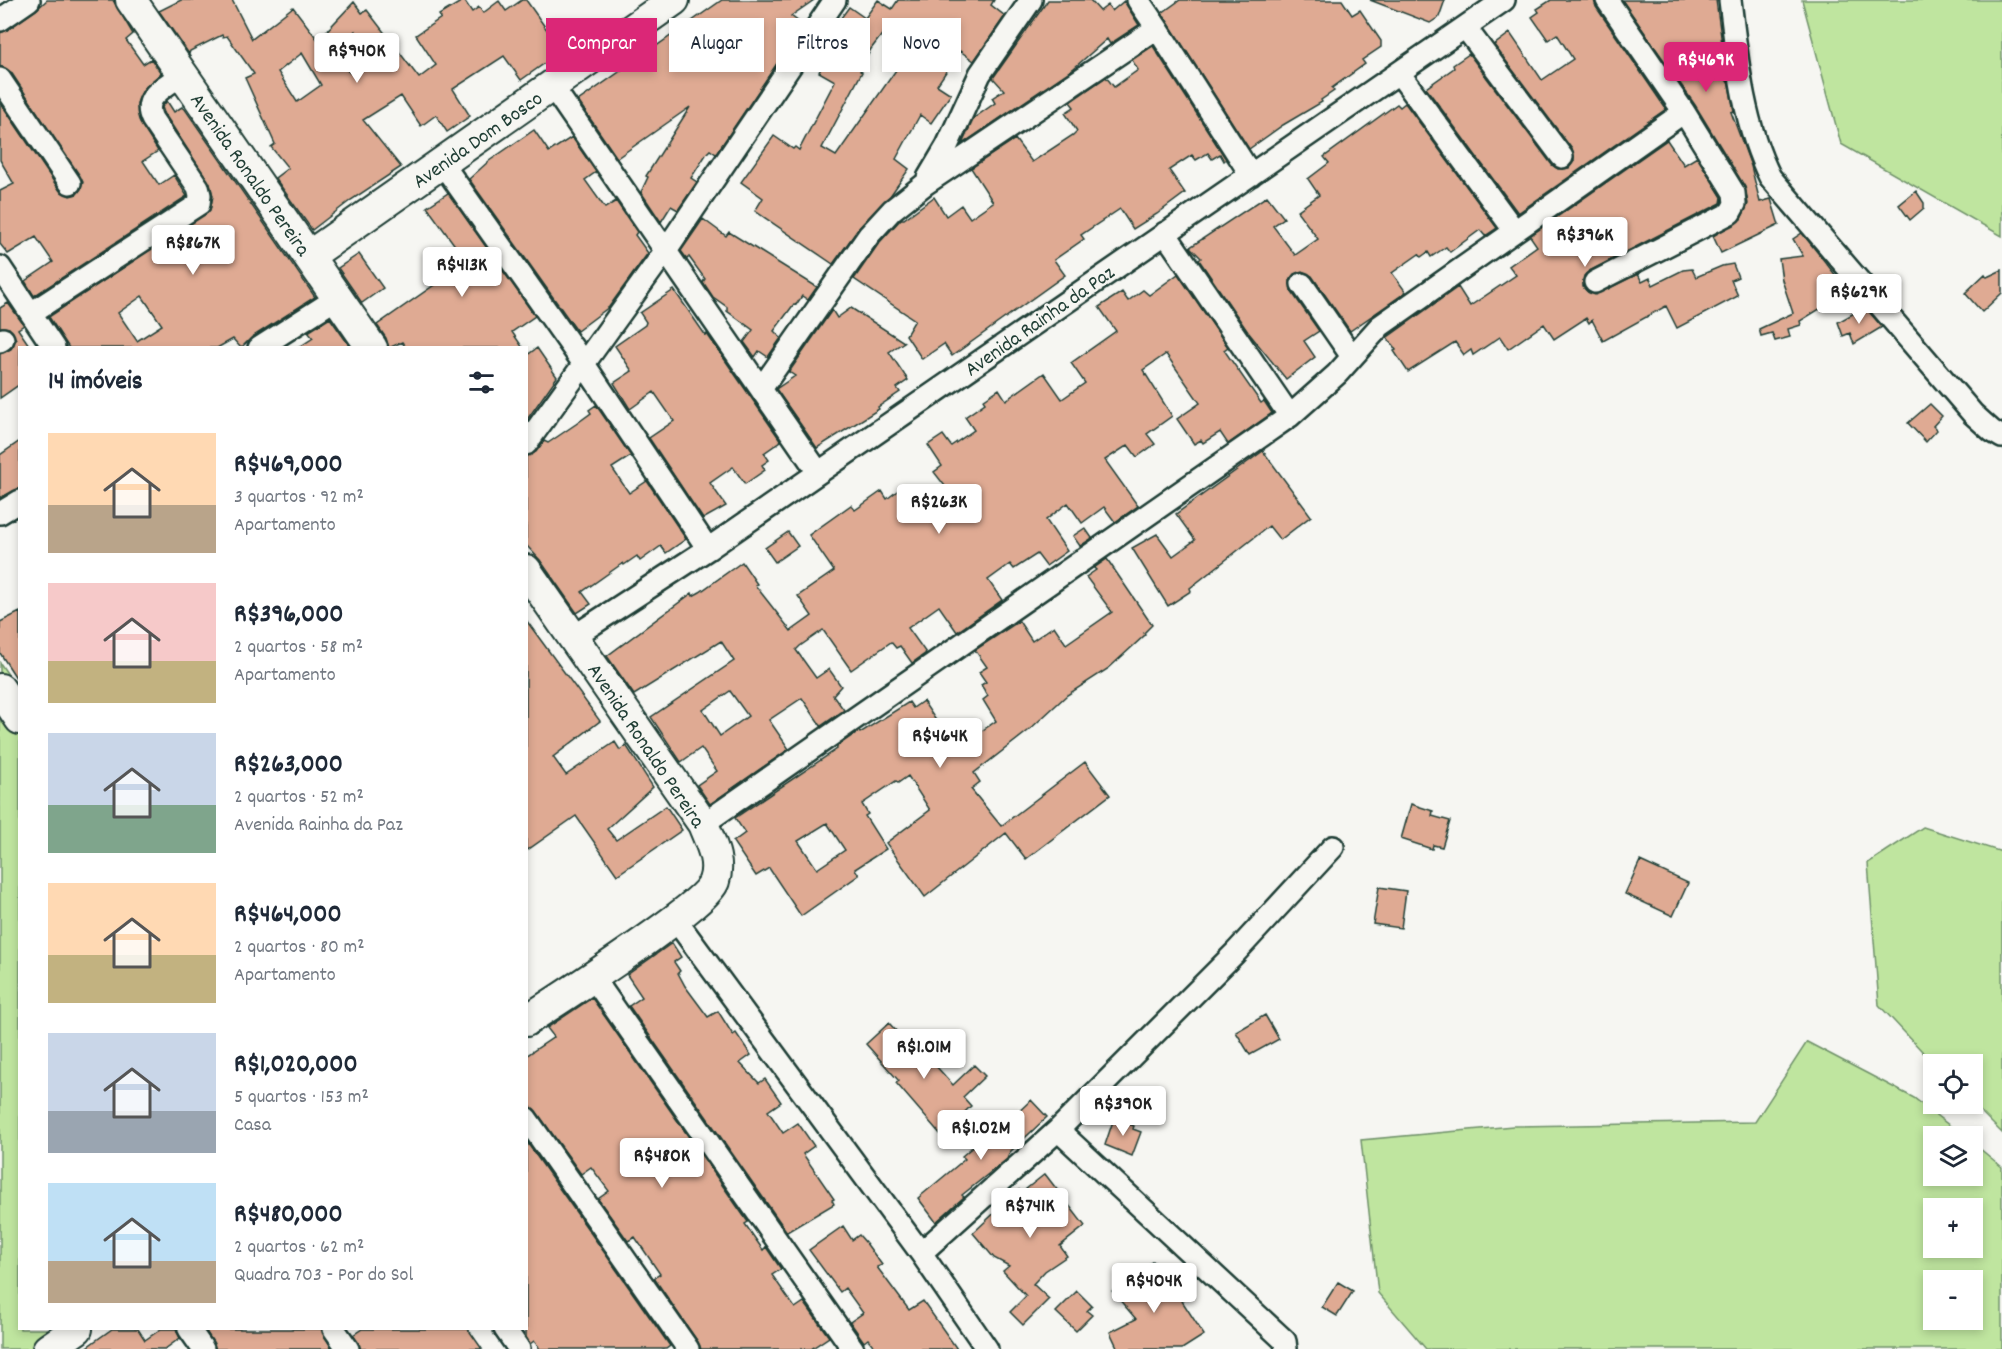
<!DOCTYPE html>
<html lang="pt">
<meta charset="utf-8">
<style>
:root{--surface:#fff;--page:#f6f6f7;--text:#1f2937;--muted:#747a83;--accent:#db2777}
body{margin:0;font-family:Dekko,sans-serif;background:var(--page);color:var(--text);height:100vh;display:flex;flex-direction:column;font-size:22px;white-space:nowrap}
*{box-sizing:border-box;margin:0}
p{font-size:20px;color:var(--muted)}
.icon{flex:none;width:33px;height:33px;fill:none;stroke:currentColor;stroke-width:2;stroke-linecap:round;stroke-linejoin:round}
.map{position:relative;flex:1;overflow:hidden}
.panel{position:absolute;left:18px;top:346px;width:510px;height:984px;display:flex;flex-direction:column;background:var(--surface);border-radius:0px;box-shadow:0 3px 9px #0003}
.panel>*{flex:none}
.top-card{position:absolute;left:546px;top:18px;width:570px;height:54px;display:flex;gap:12px}
.controls{position:absolute;left:1923px;top:1054px;display:grid;gap:12px}
.controls a{display:grid;place-items:center;width:60px;height:60px;border-radius:0px;background:var(--surface);box-shadow:0 3px 9px #0003;font-size:30px}
.price{position:absolute;translate:-50% -51px;padding:0 14px;border-radius:6px;background:#fff;color:#222;font-size:20px;line-height:39px;filter:drop-shadow(0 2px 3px #0008)}
.price::after{content:'';position:absolute;left:50%;top:36px;width:18px;height:14px;margin-left:-9px;background:inherit;clip-path:polygon(0 0,100% 0,50% 100%)}
.price.on{background:var(--accent);color:#fff}
ul{padding:0;list-style:none}
li{display:flex;align-items:center;gap:18px;height:150px;padding:0 30px}
li span{display:grid;place-items:center;flex:none;width:168px;height:120px;border-radius:0px;color:#555}
li>.icon{margin-inline-start:auto}
span .icon{width:72px;height:72px;fill:#fffc;stroke-width:1}
li b{font-size:26px}
h2{display:flex;justify-content:space-between;align-items:center;height:72px;padding:0 30px;font-size:26px}
.tag{padding:0 21px;border-radius:0px;background:var(--surface);box-shadow:0 3px 9px #0003;font-size:21px;line-height:54px}
.tag.on{background:var(--accent);color:#fff}
.map>svg:first-child{display:block}
.green{fill:#bfe59f;stroke:#6f916a;stroke-width:1.5;fill-rule:evenodd}
.building{fill:#dfaa93;stroke:#1f3d34;stroke-width:1.5;fill-rule:evenodd}
.lines{fill:none;stroke-linecap:round;stroke-linejoin:round}
.street-casing{stroke:#1f3d34;stroke-width:26}
.secondary-casing{stroke:#1f3d34;stroke-width:34}
.street{stroke:#f6f6f2;stroke-width:21}
.secondary{stroke:#f6f6f2;stroke-width:30}
.labels{text-anchor:middle;stroke-width:4.5;stroke-linejoin:round;paint-order:stroke}
.street-label{font-size:21px;fill:#1f3d34;stroke:#f6f6f2}
</style>
<div class="map">
<svg width="2002" height="1349" viewBox="0 0 2002 1349">
<rect width="100%" height="100%" fill="#f6f6f2"/>
<filter id="ink" filterUnits="userSpaceOnUse"><feTurbulence type="fractalNoise" baseFrequency=".0167" numOctaves="2"/><feDisplacementMap in="SourceGraphic" scale="12" xChannelSelector="R" yChannelSelector="G"/><feConvolveMatrix kernelMatrix="1 2 1 2 8 2 1 2 1" color-interpolation-filters="sRGB"/></filter>
<g filter="url(#ink)">
<!-- green -->
<path class="green" d="M1802,0H2002V236L1841,144Z
M0,663L20,692V1329H68L38,1349H0Z
M1923,827L2002,852V1133L1973,1104L1972,1065H1935L1879,1005L1868,863Z
M1807,1042L1914,1098L1964,1137H1934V1176H1972L1973,1143L2002,1167V1349H1426L1378,1293L1361,1140L1513,1126L1755,1122ZM1934,1209H1972V1248H1934ZM1934,1281H1972V1320H1934Z"/>
<!-- building -->
<path class="building" d="M47,0H113L133,34L126,40L143,64L151,59L161,73L143,90L137,103L140,123L158,151L143,161L159,185L174,175L187,196L34,296L25,281L53,262L36,237L8,254L0,244V191L14,184L0,160V102L60,191L70,196L77,194L81,189L83,182L11,72L0,66V33L7,30L36,10Z
M181,0H232L252,39L293,7L318,40L354,2L362,13L367,10L419,78L436,65L416,35L441,18L439,15L464,0L472,12L479,7L483,13L499,1L506,11L522,0H526L562,51L521,80L504,56L453,89L470,116L447,132L436,115L421,126L401,96L363,120L401,167L351,200L312,230L275,178L288,168L271,147L275,144L245,78L254,74L227,36L223,37L222,35L190,51L189,54L159,11ZM355,31L375,57L350,73L332,55ZM302,53L321,85L297,102L278,72Z
M722,0H814L791,16L803,25L716,154L710,150L707,153L691,178L697,182L678,210L671,206L661,222L641,192L648,177L646,176L690,107L617,158L578,101Z
M878,0L892,9L898,0H994L991,5L1005,16L974,61L960,51L937,85L951,94L931,123L920,115L896,159L909,169L890,196L859,228L833,264L755,211L763,198L741,182L774,136L793,149L795,147L799,150L835,81L819,72L840,34L832,30L849,7L865,18ZM884,32L910,50L836,156L822,148L862,72L860,71L871,49Z
M1048,0H1090L1100,11L1108,5L1112,11L1124,1L1139,25L1110,44L1107,39L1074,68L962,144L974,118L995,103L992,98L1004,90L993,78Z
M1180,0H1342L1352,15L1360,10L1381,41V47L1362,60L1365,64L1332,88L1334,91L1321,100L1322,102L1283,125L1249,149L1162,13Z
M1370,0H1445L1439,17L1430,23Z
M1551,0H1594L1596,7L1666,109L1518,213L1426,88L1454,68L1453,65L1469,54L1552,165L1558,169L1569,168L1574,161L1572,149L1494,45L1510,33L1542,80L1573,59L1557,34L1548,40L1532,17L1539,12L1537,9Z
M1622,0H1716L1726,73L1723,75L1729,84L1734,111L1731,112L1751,166L1760,202L1771,199L1779,225L1721,253L1713,236L1741,219L1748,204L1745,187L1695,105Z
M1153,46L1226,159L1224,161L1220,154L1212,159L1208,153L1196,160L1192,155L1169,170L1185,193L1157,214L1133,229L1120,209L1081,235L1084,239L1054,260L1065,275L952,356L944,344L922,359L906,335L915,320L854,279L879,243L901,219H904L934,197L946,216L961,205L970,218L993,202L971,168L1015,139L1032,162L1073,135L1077,131L1065,113L1074,107L1070,102L1106,77L1114,87L1138,70L1132,60Z
M167,101L174,112L182,107L185,109L315,297L252,337L241,348L233,339L217,348H69L49,317L210,210L213,196L210,184L164,113L162,107ZM142,296L162,325L137,341L118,313Z
M1405,103L1497,228L1485,236L1480,230L1450,252L1446,247L1431,257L1428,252L1421,257L1419,254L1392,273L1406,292L1350,331L1312,276L1302,271L1294,274L1290,279L1291,291L1319,331L1304,341L1315,357L1286,379L1248,332L1199,260L1201,258L1190,247L1267,196L1284,218L1273,226L1295,255L1318,239L1297,211L1319,195L1308,179L1329,163L1324,157L1397,104L1400,107Z
M534,130L549,152L572,137L596,172L585,180L605,208L616,201L637,232L635,235L648,253L609,307L577,331L469,179L489,161Z
M1667,140L1684,165L1697,157L1722,197L1721,203L1589,271L1584,276L1583,287L1588,292L1595,295L1638,274L1642,282L1650,278L1653,285L1683,270L1692,269L1696,277L1722,266L1733,264L1738,277L1731,280L1738,296L1677,328L1666,306L1603,341L1592,320L1589,323L1586,318L1554,339L1544,324L1508,349L1500,337L1473,355L1471,350L1464,355L1455,342L1408,372L1394,351L1396,350L1387,337L1389,336L1458,287L1470,306L1516,275L1509,266L1537,246L1530,236Z
M1916,191L1924,203V208L1910,220L1899,205Z
M448,193L535,316L512,332L523,348H406L402,342L389,348L386,338L377,325L467,262L427,207Z
M703,219L726,236L729,232L817,287L808,300L802,296L796,305L794,304L774,331L781,338L768,357L759,351L755,357L744,342L753,330L727,311V307L713,297L703,282L705,279L689,257L687,259L681,251Z
M1802,233L1841,282L1826,295L1831,302L1800,321L1801,325L1788,329L1790,337L1775,341L1772,333L1761,336L1759,329L1793,313L1782,280L1779,259L1803,256L1793,239Z
M359,254L383,288L362,303L338,268Z
M2002,270V293L1982,312L1965,293L1985,274L1987,277Z
M1178,274L1228,347L1224,350L1261,403L1264,401L1272,413L1228,444L1220,432L1203,443L1201,440L1194,444L1177,419L1200,403L1166,354L1143,370L1172,416L1147,434L1155,444L1137,457L1128,445L1105,460L1138,506L1115,522L1104,507L1082,523L1068,503L1046,520L1067,551L1046,566L1037,554L1014,569L1010,564L988,580L1002,600L957,632L939,606L908,628L926,653L912,663L900,646L896,648L891,642L851,670L823,630L800,646L796,650L816,678L829,669L841,686L833,695L844,710L821,726L802,698L769,720L789,749L710,804L697,785L717,771L701,748L681,762L651,717L734,661L721,641L634,695L607,656L692,593L693,596L700,592L742,562L757,584L755,585L791,631L812,616L798,596L834,571L809,535L851,505L855,510L882,491L887,499L901,488L915,508L945,486L934,472L942,466L928,445L943,435L951,446L974,430L965,417L985,403L983,400L999,389L1006,400L1044,373L1062,399L1085,383L1071,363L1116,331L1099,307L1122,292L1128,301L1143,290L1149,295ZM730,691L748,716L720,736L703,710Z
M674,290L706,336L707,334L781,441L764,453L769,460L762,465L765,470L745,484L733,467L710,483L726,506L703,519L649,438L674,421L654,392L630,409L614,383L632,371L615,346L645,325L646,322L640,313Z
M8,303L24,325L18,329L31,348H20V384L0,398V354L11,349L16,339L9,328L0,327V308Z
M1865,307L1882,327L1854,344L1850,333L1843,336L1838,322Z
M851,308L904,342L889,352L908,380L897,388L900,392L878,407L879,409L817,448L776,389L795,376L789,372L832,310L837,318Z
M330,318L351,348H298L313,338L308,332Z
M537,348L557,377L526,421V356Z
M1930,404L1942,416L1933,426L1937,430L1926,442L1908,423Z
M596,405L631,456L612,468L629,493L647,481L686,539L666,553L661,546L640,561L637,556L624,565L623,563L582,592L591,604L577,613L540,560L526,545V456L536,452L544,441L548,443L576,424L591,413L589,410Z
M20,441V488L0,498V455Z
M1263,451L1311,516L1280,540L1269,526L1190,588L1191,591L1168,606L1132,548L1157,534L1173,556L1195,540L1176,514Z
M1085,528L1092,538L1080,546L1073,536Z
M788,532L798,546L775,562L765,548Z
M1107,559L1152,625L1144,633L1145,635L1109,668L1067,695L1028,731L974,773L980,782L971,789L1001,826L1085,762L1110,795L1026,859L1006,833L925,897L886,843L930,810L908,776L898,783L896,781L862,804L868,814L865,816L886,849L855,869L859,875L801,916L769,868L756,876L733,842L745,833L735,818L837,749L836,747L859,731L860,733L909,702L913,708L923,701L955,749L996,721L983,700L988,696L981,685L986,682L979,672L987,667L975,650L1019,621L1032,641L1054,626L1066,644L1112,612L1086,577L1096,570L1094,568ZM827,823L845,850L817,869L798,841Z
M20,612V684L0,653V622Z
M526,620L600,721L553,757L566,775L615,742L620,750L626,745L653,787L607,829L616,840L666,806L682,830L617,875L576,816L526,851Z
M1411,804L1433,811L1432,816L1450,821L1442,847L1433,845L1432,849L1401,839Z
M1640,861L1688,883L1673,916L1625,894Z
M1379,887L1406,891L1401,928L1373,924Z
M672,943L681,957L674,962L680,971L678,973L685,986L708,1017L718,1011L733,1035L736,1033L751,1055L740,1063L759,1083L765,1079L781,1102L768,1111L783,1133L798,1123L814,1146L803,1154L834,1199L832,1200L834,1204L787,1232L629,1006L642,997L627,975Z
M592,998L748,1222L745,1224L763,1250L766,1247L781,1269L772,1275L795,1308L804,1302L829,1337L811,1349H701L698,1342L654,1278L660,1274L635,1237L628,1241L598,1199L609,1191L591,1167L581,1174L536,1111L526,1106V1056L554,1037L547,1028Z
M1265,1015L1279,1039L1250,1055L1236,1032Z
M889,1023L922,1060L926,1055L953,1085L974,1065L985,1076L963,1097L971,1106L941,1135L896,1083L899,1081L866,1044Z
M1031,1100L1047,1117L1010,1152L1007,1159L962,1195L964,1197L936,1222L918,1198L965,1159L962,1156L991,1131L994,1135Z
M1114,1118L1134,1126L1133,1129L1141,1132L1132,1156L1105,1145Z
M526,1141L670,1346L666,1349H540L534,1341L530,1344L526,1337Z
M1045,1174L1085,1226L1060,1246L1067,1256L1045,1271L1033,1284L1049,1299L1023,1325L1010,1312L1026,1296L1003,1271L1009,1266L994,1258L973,1233L1019,1190L1021,1193Z
M843,1226L852,1240L859,1235L866,1243L882,1265L877,1267L909,1310L923,1301L957,1349H876L868,1339L864,1342L850,1322L863,1313L845,1288L840,1292L809,1250Z
M1153,1261L1184,1300L1182,1301L1204,1335L1182,1349H1118L1110,1332L1136,1319L1112,1291L1127,1277L1129,1279Z
M1338,1282L1353,1291L1337,1316L1322,1307Z
M1077,1291L1092,1306L1087,1311L1092,1315L1076,1331L1056,1312Z
M112,1329H138L145,1340L161,1329H176L180,1338L165,1349H84Z
M205,1329H321L332,1349H216Z
M362,1329H468L482,1349H361L353,1335Z"/>
<g class="lines">
<!-- street casing -->
<g class="street-casing">
<path id="street" d="M1730,0C1737,59 1743,123 1770,177L1973,414L1992,431L2002,437
M0,20L29,0
M1465,27L1562,157
M1157,28L1251,175
M1399,73L1514,230
M0,79L70,183
M552,86L818,472
M442,163L584,364L708,549
M928,178L947,146L980,74L1031,0
M1165,233L1290,416
M0,267L54,348
M1595,282L1730,213L1735,204L1734,193L1684,112L1607,0
M1302,284L1351,355
M31,313L199,204L200,195L198,187L152,119C141,96 166,87 182,74
M0,341L3,339
M259,348L337,298
M761,389L869,235L892,210L925,184L1157,28L1138,0
M526,444L666,250L835,0
M0,513L20,501
M573,637L708,549L1504,0
M703,824L1290,416L1337,374L1380,326L1684,112
M675,919L921,1253L987,1349
M592,976L853,1349
M526,1118L688,1349
M1058,1130L1285,1341L1286,1349
M921,1253L1058,1130L1235,953L1333,847
M189,1329L203,1349
M334,1329L348,1349
M505,1329L519,1349"/>
</g>
<!-- secondary casing -->
<g class="secondary-casing">
<path id="secondary" d="M131,0L372,348
M309,256L674,0
M526,570L703,824C710,842 721,861 714,881C706,906 557,1000 526,1021
M0,689L20,719
M48,1349L77,1329"/>
</g>
<!-- street -->
<use href="#street" class="street"/>
<!-- secondary -->
<use href="#secondary" class="secondary"/>
</g>
</g>
<g class="labels">
<!-- street labels -->
<g class="street-label">
<text transform="translate(477 139) rotate(-35)" y="7">Avenida Dom Bosco</text>
<text transform="translate(251 174) rotate(55)" y="7">Avenida Ronaldo Pereira</text>
<text transform="translate(1039 320) rotate(-35)" y="7">Avenida Rainha da Paz</text>
<text transform="translate(647 745) rotate(56)" y="7">Avenida Ronaldo Pereira</text>
</g>
</g>
</svg>
<div class="controls">
<a><svg class="icon" aria-label="locate" viewBox="0 0 24 24"><circle cx="12" cy="12" r="6"/><path d="M12 2v4M12 18v4M2 12h4M18 12h4"/></svg></a>
<a><svg class="icon" aria-label="layers" viewBox="0 0 24 24"><path d="M12 4l9 5-9 5-9-5zM3 14l9 5 9-5"/></svg></a>
<a>+</a>
<a>−</a>
</div>
<b class="price" style="left:357px;top:84px">R$940K</b>
<b class="price on" style="left:1706px;top:93px">R$469K</b>
<b class="price" style="left:1585px;top:268px">R$396K</b>
<b class="price" style="left:193px;top:276px">R$867K</b>
<b class="price" style="left:462px;top:298px">R$413K</b>
<b class="price" style="left:1859px;top:325px">R$629K</b>
<b class="price" style="left:939px;top:535px">R$263K</b>
<b class="price" style="left:940px;top:769px">R$464K</b>
<b class="price" style="left:924px;top:1080px">R$1.01M</b>
<b class="price" style="left:1123px;top:1137px">R$390K</b>
<b class="price" style="left:981px;top:1161px">R$1.02M</b>
<b class="price" style="left:662px;top:1189px">R$480K</b>
<b class="price" style="left:1030px;top:1239px">R$741K</b>
<b class="price" style="left:1154px;top:1314px">R$404K</b>
<div class="top-card">
<a class="tag on">Comprar</a>
<a class="tag">Alugar</a>
<a class="tag">Filtros</a>
<a class="tag">Novo</a>
</div>
<section class="panel">
<h2>14 imóveis<svg class="icon" aria-label="filters" viewBox="0 0 24 24"><path d="M4 7h16M4 17h16"/><circle cx="9" cy="7" r="2"/><circle cx="15" cy="17" r="2"/></svg></h2>
<ul>
<li><span style="background:linear-gradient(#ffd9b3 60%,#b9a48a 0)"><svg class="icon" aria-label="home" viewBox="0 0 24 24"><path d="M3 11l9-7 9 7M6 9v11h12V9"/></svg></span><div><b>R$469,000</b><p>3 quartos · 92 m²</p><p>Apartamento</p></div></li>
<li><span style="background:linear-gradient(#f6c9c9 65%,#c2b280 0)"><svg class="icon" aria-label="home" viewBox="0 0 24 24"><path d="M3 11l9-7 9 7M6 9v11h12V9"/></svg></span><div><b>R$396,000</b><p>2 quartos · 58 m²</p><p>Apartamento</p></div></li>
<li><span style="background:linear-gradient(#c9d6e8 60%,#7fa58c 0)"><svg class="icon" aria-label="home" viewBox="0 0 24 24"><path d="M3 11l9-7 9 7M6 9v11h12V9"/></svg></span><div><b>R$263,000</b><p>2 quartos · 52 m²</p><p>Avenida Rainha da Paz</p></div></li>
<li><span style="background:linear-gradient(#ffd9b3 60%,#c2b280 0)"><svg class="icon" aria-label="home" viewBox="0 0 24 24"><path d="M3 11l9-7 9 7M6 9v11h12V9"/></svg></span><div><b>R$464,000</b><p>2 quartos · 80 m²</p><p>Apartamento</p></div></li>
<li><span style="background:linear-gradient(#c9d6e8 65%,#9aa5b1 0)"><svg class="icon" aria-label="home" viewBox="0 0 24 24"><path d="M3 11l9-7 9 7M6 9v11h12V9"/></svg></span><div><b>R$1,020,000</b><p>5 quartos · 153 m²</p><p>Casa</p></div></li>
<li><span style="background:linear-gradient(#bfe0f5 65%,#b9a48a 0)"><svg class="icon" aria-label="home" viewBox="0 0 24 24"><path d="M3 11l9-7 9 7M6 9v11h12V9"/></svg></span><div><b>R$480,000</b><p>2 quartos · 62 m²</p><p>Quadra 703 - Por do Sol</p></div></li>
</ul>
</section>
</div>
